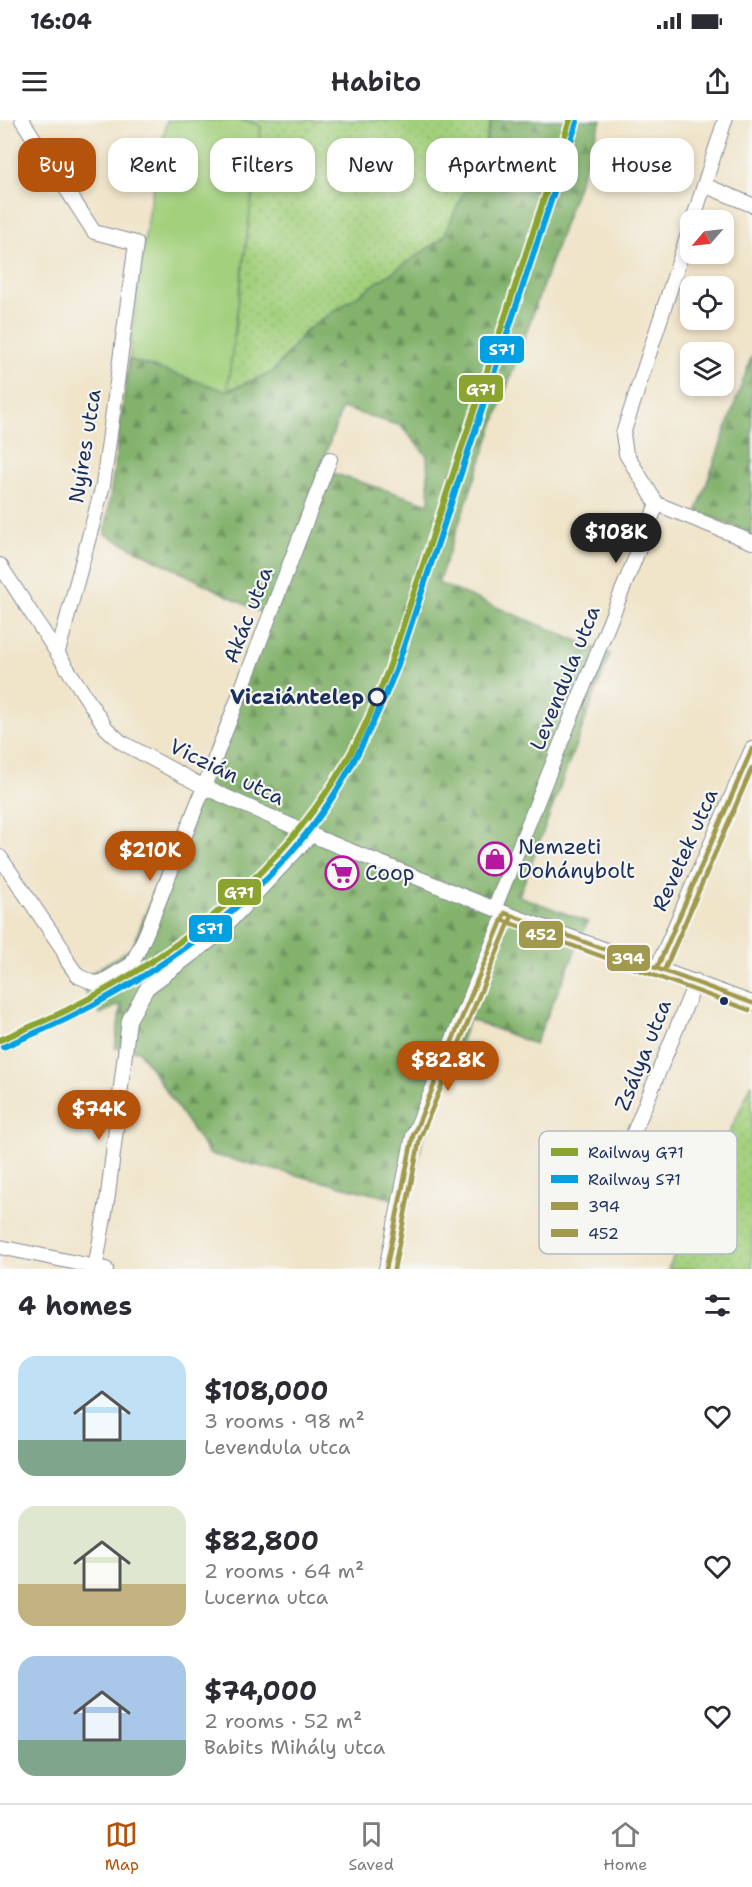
<!DOCTYPE html>
<meta charset="utf-8">
<style>
:root{--surface:#fff;--page:#f2f2f3;--text:#2b2b33;--muted:#7c7c81;--line:#e1e1e2;--accent:#b45309}
body{margin:0;font-family:"Shantell Sans",sans-serif;background:var(--page);color:var(--text);height:100vh;display:flex;flex-direction:column;font-size:22px;white-space:nowrap}
*{box-sizing:border-box;margin:0}
p{font-size:20px;color:var(--muted)}
.icon{flex:none;width:33px;height:33px;fill:none;stroke:currentColor;stroke-width:2;stroke-linecap:round;stroke-linejoin:round}
.map{position:relative;height:1149px;overflow:hidden}
.side{display:flex;flex-direction:column;background:var(--surface);flex:1}
.side>*{flex:none}
.top-card{position:absolute;left:18px;top:18px;width:717px;height:54px;display:flex;gap:12px}
.needle{width:39px;rotate:242deg}
.controls{position:absolute;left:680px;top:90px;display:grid;gap:12px}
.controls a{display:grid;place-items:center;width:54px;height:54px;border-radius:12px;background:var(--surface);box-shadow:0 3px 9px #0003;font-size:30px}
.price{position:absolute;translate:-50% -51px;padding:0 14px;border-radius:21px;background:var(--accent);color:#fff;font-size:20px;line-height:39px;filter:drop-shadow(0 2px 3px #0008)}
.price::after{content:'';position:absolute;left:50%;top:36px;width:18px;height:14px;margin-left:-9px;background:inherit;clip-path:polygon(0 0,100% 0,50% 100%)}
.price.current{background:#222;color:#fff}
ul{padding:0;list-style:none}
li{display:flex;align-items:center;gap:18px;height:150px;padding:0 18px}
li span{display:grid;place-items:center;flex:none;width:168px;height:120px;border-radius:18px;color:#555}
li>.icon{margin-inline-start:auto}
span .icon{width:72px;height:72px;fill:#fffc;stroke-width:1}
li b{font-size:26px}
h2{display:flex;justify-content:space-between;align-items:center;height:72px;padding:0 18px;font-size:26px}
.chip{padding:0 21px;border-radius:18px;background:var(--surface);box-shadow:0 3px 9px #0003;font-size:21px;line-height:54px}
.chip.current{background:var(--accent);color:#fff}
.status{display:flex;justify-content:space-between;align-items:center;height:42px;padding:0 30px;background:var(--surface);direction:ltr}
.status svg{height:16px;fill:currentColor}
header{display:flex;justify-content:space-between;align-items:center;height:78px;padding:0 18px;background:var(--surface);font-size:27px;font-weight:600}
.menu{display:flex;justify-content:space-around;align-items:center;height:84px;border-top:2px solid var(--line);background:var(--surface);font-size:16px;color:var(--muted)}
.menu a{display:grid;justify-items:center;gap:3px}
.menu .current{color:var(--accent)}
.map>svg:first-child{display:block}
.grass{fill:url(#grass-dots);stroke:#5f806e;stroke-width:1.5}
.forest{fill:url(#forest-firs);stroke:#4e7065;stroke-width:1.5;fill-rule:evenodd}
.garden{fill:#a3d07d;stroke:#5f806e;stroke-width:1.5}
.lines{fill:none;stroke-linecap:round;stroke-linejoin:round}
.minor-casing{stroke:#868a94;stroke-width:16}
.minor{stroke:#fff;stroke-width:14}
.bus-1-casing{stroke:#f6f6f2;stroke-width:9}
.bus-2-casing{stroke:#f6f6f2;stroke-width:9}
.bus-1{stroke:#a19a4e;stroke-width:4.5}
.bus-2{stroke:#a19a4e;stroke-width:4.5}
.rail-1-casing{stroke:#f6f6f2;stroke-width:10}
.rail-2-casing{stroke:#f6f6f2;stroke-width:10}
.rail-1{stroke:#8ba42f;stroke-width:6}
.rail-2{stroke:#00a0e3;stroke-width:6}
.stop-dot{fill:#f6f6f2;stroke:#1b2f5e;stroke-width:3}
.bus-dot{fill:#1b2f5e;stroke:#f6f6f2;stroke-width:2}
.labels{text-anchor:middle;stroke-width:4.5;stroke-linejoin:round;paint-order:stroke}
.street-label{font-size:21px;fill:#1b2f5e;stroke:#f6f6f2}
.stop-label{font-size:21px;font-weight:bold;fill:#1b2f5e;stroke:#f6f6f2;text-anchor:end}
.poi-label{font-size:21px;fill:#1b2f5e;stroke:#f6f6f2;text-anchor:start}
.key{fill:#f6f6f2;stroke:#b4bac6;stroke-width:1.5}
.key-label{font-size:16px;fill:#1b2f5e}
.line-badge{stroke:#f6f6f2;stroke-width:2}
.badge-label{font-size:16px;text-anchor:middle;font-weight:bold;fill:#fff}
</style>
<div class="status"><b>16:04</b><svg viewBox="0 0 49 12"><path d="M0 12V9h3v3zM5 12V6h3v6zM10 12V3h3v9zM15 12V0h3v12zM26 1h20v11H26zM47 4h2v5h-2z"/></svg></div>
<header><svg class="icon" aria-label="menu" viewBox="0 0 24 24"><path d="M4 6h16M4 12h16M4 18h16"/></svg>Habito<svg class="icon" aria-label="share" viewBox="0 0 24 24"><path d="M12 15V3M7 8l5-5 5 5M5 13v7h14v-7"/></svg></header>
<div class="map">
<svg width="752" height="1149" viewBox="0 0 752 1149">
<defs>
<pattern id="grass-dots" width="8" height="8" patternUnits="userSpaceOnUse" patternTransform="scale(1.5)"><rect width="8" height="8" fill="#a3d07d"/><path d="M2 2h.1M6 6h.1" fill="none" stroke="#8cb36e" stroke-width="1.8" stroke-linecap="round"/></pattern>
<pattern id="forest-firs" width="22" height="20" patternUnits="userSpaceOnUse" patternTransform="scale(1.5)"><rect width="22" height="20" fill="#82b26c"/><path d="M5 1l3.5 6h-7zM16 11l3.5 6h-7z" fill="#6a915c"/></pattern>
</defs>
<rect width="100%" height="100%" fill="#f6f6f2"/>
<filter id="ink" filterUnits="userSpaceOnUse"><feTurbulence type="fractalNoise" baseFrequency=".0167" numOctaves="2"/><feDisplacementMap in="SourceGraphic" scale="12" xChannelSelector="R" yChannelSelector="G"/><feConvolveMatrix kernelMatrix="1 2 1 2 8 2 1 2 1" color-interpolation-filters="sRGB"/></filter>
<filter id="wash" filterUnits="userSpaceOnUse"><feTurbulence type="fractalNoise" baseFrequency=".008" numOctaves="4" result="noise"/><feDisplacementMap in="SourceGraphic" scale="24" xChannelSelector="R" yChannelSelector="G"/><feGaussianBlur stdDeviation="1.35" result="paint"/><feColorMatrix in="noise" values="0 0 0 0 0 0 0 0 0 0 0 0 0 0 0 0 0 1.4 0 .05"/><feComposite in="paint" operator="in"/></filter>
<g filter="url(#wash)">
<rect width="100%" height="100%" fill="#f0e4c9"/>
<!-- grass -->
<path class="grass" d="M240,0H491L483,30L443,118L305,211L273,252L227,271L261,6Z
M752,963V1149H668Z"/>
<!-- forest -->
<path class="forest" d="M491,0H601L438,463L610,534L519,776L588,802L535,924L469,899L422,1022L410,1083L209,1034L139,931L115,928L121,884L100,894L78,861L132,828L202,649L266,495L105,414L129,239L227,271L273,252L305,211L443,118L483,30ZM342,288L401,306L427,336L429,384L320,349Z
M752,235V414L697,391Z"/>
<!-- garden -->
<path class="garden" d="M167,0H240L261,6L227,271L129,239C138,159 149,79 167,0Z"/>
</g>
<g filter="url(#ink)">
<g class="lines">
<!-- minor casing -->
<g class="minor-casing">
<path id="minor" d="M22,0L94,112L136,123L103,365L58,532
M704,65L752,85
M693,100L725,0
M657,384L752,422
M0,445L106,608L121,622L204,667L321,719L505,793L752,883
M0,737L62,828L68,842L78,856L94,863L102,862L132,844L146,814L204,667L330,339
M495,787L657,384L626,334L623,314L690,108
M657,848L752,629
M588,1124L696,861
M0,1127L106,1149
M95,1149L108,1075L129,900L147,868L215,817L312,714
M386,1149L413,1016L505,793"/>
</g>
<!-- minor -->
<use href="#minor" class="minor"/>
<!-- bus-1 casing -->
<g class="bus-1-casing">
<path id="bus-1" d="M505,793L752,883
M657,848L752,629
M386,1149L413,1016L505,793"/>
</g>
<!-- bus-2 casing -->
<g class="bus-2-casing">
<path id="bus-2" d="M502,800L749,890
M664,851L752,648
M394,1149L420,1018L512,796"/>
</g>
<!-- bus-1 -->
<use href="#bus-1" class="bus-1"/>
<!-- bus-2 -->
<use href="#bus-2" class="bus-2"/>
<!-- rail-1 casing -->
<g class="rail-1-casing">
<path id="rail-1" d="M0,920C24,909 48,900 71,888C182,832 281,751 345,643C363,613 376,580 389,548L570,0"/>
</g>
<!-- rail-2 casing -->
<g class="rail-2-casing">
<path id="rail-2" d="M3,927C27,916 51,907 74,895C171,846 266,776 328,684C356,642 377,597 396,550L577,2"/>
</g>
<!-- rail-1 -->
<use href="#rail-1" class="rail-1"/>
<!-- rail-2 -->
<use href="#rail-2" class="rail-2"/>
</g>
</g>
<!-- icons -->
<defs>
<g id="shop-ring" transform="scale(1.725)"><circle r="9.5" fill="#f6f6f2" stroke="#b5179e" stroke-width="1.5"/><path d="M-5-2.5h2.3a2.7 3.5 0 0 1 5.4 0H5L5.5 6h-11ZM-1.5-2.5h3a1.5 2.3 0 0 0-3 0Z" fill="#b5179e"/></g>
<g id="supermarket-ring" transform="scale(1.725)"><circle r="9.5" fill="#f6f6f2" stroke="#b5179e" stroke-width="1.5"/><path d="M-6-5.5h2.5l.6 2H6L4.5 2H-2.5L-4.4-4H-6ZM-1.5 3.2a1.3 1.3 0 1 0 .1 0ZM3 3.2a1.3 1.3 0 1 0 .1 0Z" fill="#b5179e"/></g>
</defs>
<g fill-rule="evenodd">
<use href="#shop-ring" x="495" y="739"/>
<use href="#supermarket-ring" x="342" y="753"/>
</g>
<!-- markers -->
<circle class="stop-dot" cx="377" cy="577" r="8"/>
<circle class="bus-dot" cx="724" cy="881" r="5"/>
<g class="labels">
<!-- street labels -->
<g class="street-label">
<text transform="translate(85 326) rotate(-81)" y="7">Nyíres utca</text>
<text transform="translate(248 495) rotate(-69)" y="7">Akác utca</text>
<text transform="translate(565 558) rotate(-68)" y="7">Levendula utca</text>
<text transform="translate(227 652) rotate(26)" y="7">Viczián utca</text>
<text transform="translate(685 730) rotate(-66)" y="7">Revetek utca</text>
<text transform="translate(643 935) rotate(-68)" y="7">Zsálya utca</text>
</g>
<!-- stop labels -->
<g class="stop-label">
<text x="364" y="584">Vicziántelep</text>
</g>
<!-- poi labels -->
<g class="poi-label">
<text x="518" y="734">Nemzeti<tspan x="518" dy="24">Dohánybolt</tspan></text>
<text x="365" y="760">Coop</text>
</g>
</g>
<!-- legend -->
<rect x="539" y="1011" width="198" height="123" rx="9" class="key"/>
<rect x="551" y="1028" width="27" height="8" fill="#8ba42f"/>
<rect x="551" y="1055" width="27" height="8" fill="#00a0e3"/>
<rect x="551" y="1082" width="27" height="8" fill="#a19a4e"/>
<rect x="551" y="1109" width="27" height="8" fill="#a19a4e"/>
<g class="key-label">
<text x="588" y="1038">Railway G71</text>
<text x="588" y="1065">Railway S71</text>
<text x="588" y="1092">394</text>
<text x="588" y="1119">452</text>
</g>
<g class="line-badge">
<rect x="479" y="215" width="46" height="29" rx="6" fill="#00a0e3"/>
<rect x="458" y="254" width="46" height="29" rx="6" fill="#8ba42f"/>
<rect x="217" y="758" width="45" height="28" rx="6" fill="#8ba42f"/>
<rect x="188" y="794" width="45" height="29" rx="6" fill="#00a0e3"/>
<rect x="518" y="800" width="46" height="29" rx="6" fill="#a19a4e"/>
<rect x="606" y="824" width="45" height="28" rx="6" fill="#a19a4e"/>
</g>
<g class="badge-label">
<text x="502" y="235">S71</text>
<text x="481" y="275">G71</text>
<text x="239" y="778">G71</text>
<text x="210" y="814">S71</text>
<text x="541" y="820">452</text>
<text x="628" y="844">394</text>
</g>
</svg>
<div class="controls">
<a><svg class="needle" viewBox="-14 -14 28 28"><path d="M0-13l5 13h-10z" fill="#e53935"/><path d="M0 13l5-13h-10z" fill="#7c7c81"/></svg></a>
<a><svg class="icon" aria-label="locate" viewBox="0 0 24 24"><circle cx="12" cy="12" r="6"/><path d="M12 2v4M12 18v4M2 12h4M18 12h4"/></svg></a>
<a><svg class="icon" aria-label="layers" viewBox="0 0 24 24"><path d="M12 4l9 5-9 5-9-5zM3 14l9 5 9-5"/></svg></a>
</div>
<b class="price current" style="left:616px;top:444px">$108K</b>
<b class="price" style="left:150px;top:762px">$210K</b>
<b class="price" style="left:448px;top:972px">$82.8K</b>
<b class="price" style="left:99px;top:1021px">$74K</b>
<div class="top-card">
<a class="chip current">Buy</a>
<a class="chip">Rent</a>
<a class="chip">Filters</a>
<a class="chip">New</a>
<a class="chip">Apartment</a>
<a class="chip">House</a>
</div>
</div>
<section class="side">
<h2>4 homes<svg class="icon" aria-label="filters" viewBox="0 0 24 24"><path d="M4 7h16M4 17h16"/><circle cx="9" cy="7" r="2"/><circle cx="15" cy="17" r="2"/></svg></h2>
<ul>
<li><span style="background:linear-gradient(#bfe0f5 70%,#7fa58c 0)"><svg class="icon" aria-label="home" viewBox="0 0 24 24"><path d="M3 11l9-7 9 7M6 9v11h12V9"/></svg></span><div><b>$108,000</b><p>3 rooms · 98 m²</p><p>Levendula utca</p></div><svg class="icon" aria-label="heart" viewBox="0 0 24 24"><path d="M12 20l-8-8c-3-5 5-10 8-4 3-6 11-1 8 4z"/></svg></li>
<li><span style="background:linear-gradient(#dfe7d0 65%,#c2b280 0)"><svg class="icon" aria-label="home" viewBox="0 0 24 24"><path d="M3 11l9-7 9 7M6 9v11h12V9"/></svg></span><div><b>$82,800</b><p>2 rooms · 64 m²</p><p>Lucerna utca</p></div><svg class="icon" aria-label="heart" viewBox="0 0 24 24"><path d="M12 20l-8-8c-3-5 5-10 8-4 3-6 11-1 8 4z"/></svg></li>
<li><span style="background:linear-gradient(#a9c7e8 70%,#7fa58c 0)"><svg class="icon" aria-label="home" viewBox="0 0 24 24"><path d="M3 11l9-7 9 7M6 9v11h12V9"/></svg></span><div><b>$74,000</b><p>2 rooms · 52 m²</p><p>Babits Mihály utca</p></div><svg class="icon" aria-label="heart" viewBox="0 0 24 24"><path d="M12 20l-8-8c-3-5 5-10 8-4 3-6 11-1 8 4z"/></svg></li>
</ul>
</section>
<nav class="menu">
<a class="current"><svg class="icon" aria-label="map" viewBox="0 0 24 24"><path d="M3 6l6-2 6 2 6-2v14l-6 2-6-2-6 2zM9 4v14M15 6v14"/></svg>Map</a>
<a><svg class="icon" aria-label="saved" viewBox="0 0 24 24"><path d="M7 4h10v16l-5-4-5 4z"/></svg>Saved</a>
<a><svg class="icon" aria-label="home" viewBox="0 0 24 24"><path d="M3 11l9-7 9 7M6 9v11h12V9"/></svg>Home</a>
</nav>
